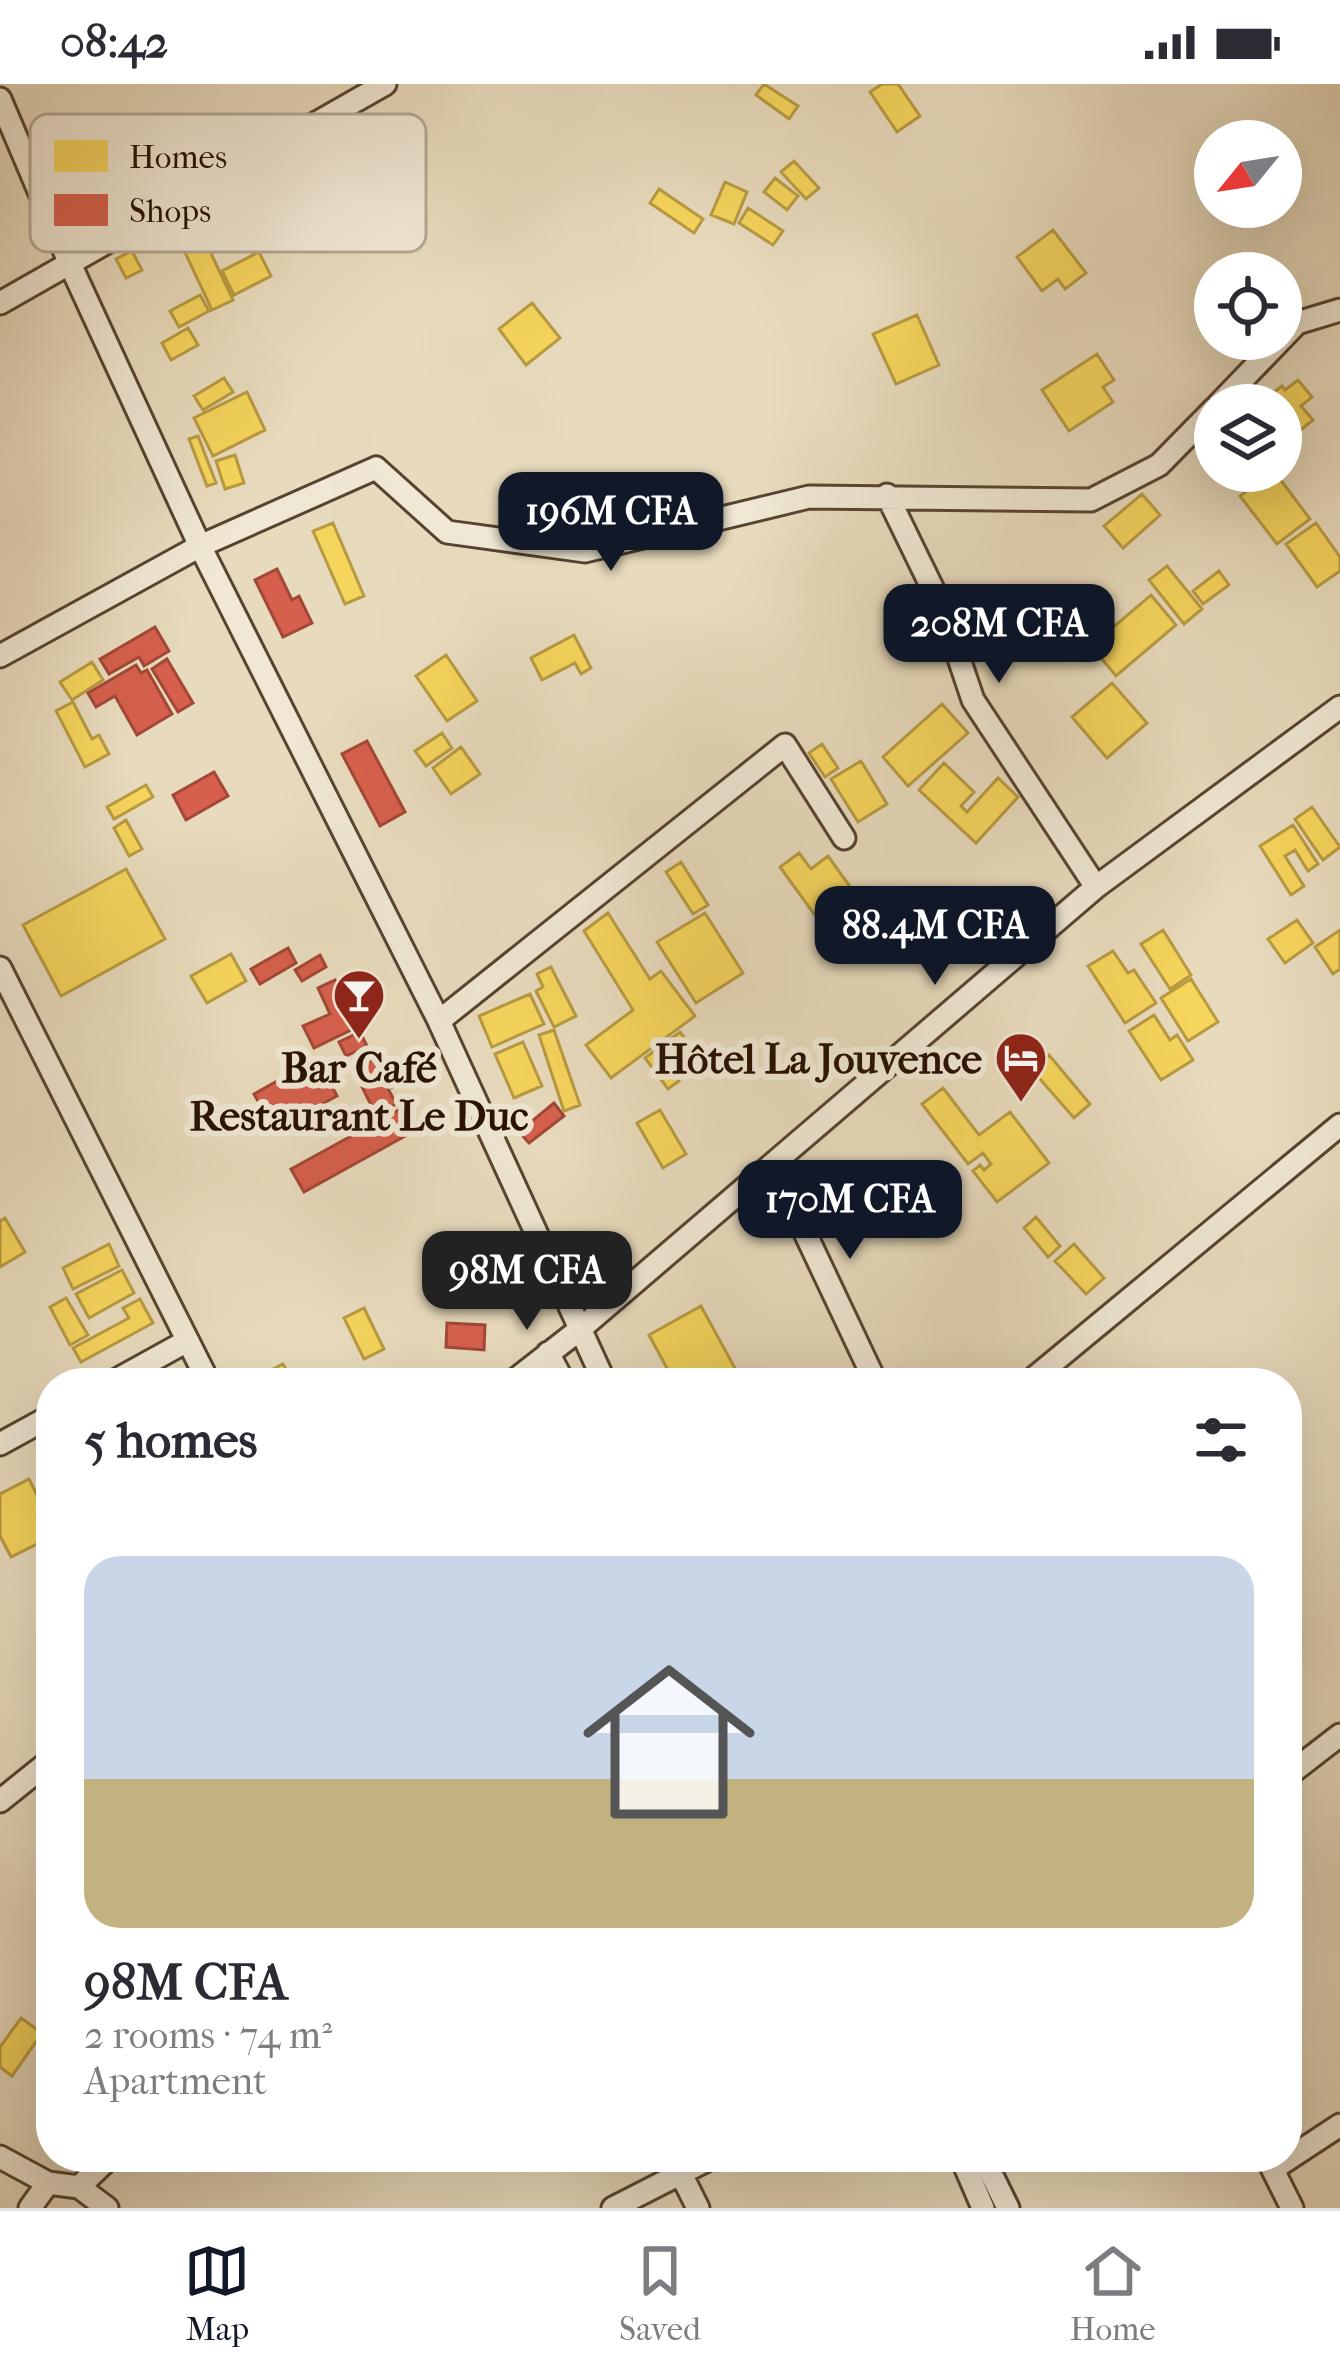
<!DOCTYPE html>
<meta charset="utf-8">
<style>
:root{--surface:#fff;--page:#f7f7f7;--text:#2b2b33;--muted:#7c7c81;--line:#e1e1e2;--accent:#111827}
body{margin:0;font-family:"IM FELL French Canon",serif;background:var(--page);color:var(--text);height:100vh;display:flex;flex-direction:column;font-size:45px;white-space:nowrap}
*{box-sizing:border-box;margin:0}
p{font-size:39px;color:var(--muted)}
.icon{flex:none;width:66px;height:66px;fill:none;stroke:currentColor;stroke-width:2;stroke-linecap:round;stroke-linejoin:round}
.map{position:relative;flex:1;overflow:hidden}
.sheet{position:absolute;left:36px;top:1284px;width:1266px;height:804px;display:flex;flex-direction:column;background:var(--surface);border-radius:48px;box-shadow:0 12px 48px #0002}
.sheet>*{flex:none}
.needle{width:78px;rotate:240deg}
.controls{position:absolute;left:1194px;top:36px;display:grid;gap:24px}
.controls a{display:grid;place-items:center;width:108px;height:108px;border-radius:50%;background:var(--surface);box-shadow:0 12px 48px #0002;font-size:60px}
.price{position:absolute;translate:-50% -102px;padding:0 27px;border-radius:24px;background:var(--accent);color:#fff;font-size:39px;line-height:78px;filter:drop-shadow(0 3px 6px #0008)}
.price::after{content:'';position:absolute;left:50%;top:72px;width:36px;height:27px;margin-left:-18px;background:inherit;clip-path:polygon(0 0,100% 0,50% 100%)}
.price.current{background:#222;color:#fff}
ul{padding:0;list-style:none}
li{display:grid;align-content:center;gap:24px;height:636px;padding:0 48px}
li+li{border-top:3px solid var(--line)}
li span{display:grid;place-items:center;height:372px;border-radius:36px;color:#555}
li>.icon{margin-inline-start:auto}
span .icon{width:216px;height:216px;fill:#fffc;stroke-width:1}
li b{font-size:51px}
h2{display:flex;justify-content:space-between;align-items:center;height:144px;padding:0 48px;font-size:51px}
.status{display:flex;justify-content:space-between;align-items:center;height:84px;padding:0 60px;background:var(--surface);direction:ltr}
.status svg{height:33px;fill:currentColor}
.dock{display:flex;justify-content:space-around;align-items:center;height:168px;border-top:3px solid var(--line);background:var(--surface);font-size:33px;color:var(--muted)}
.dock a{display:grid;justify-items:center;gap:6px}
.dock .current{color:var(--accent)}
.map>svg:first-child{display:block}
.homes{fill:#f6d55c;stroke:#b89a41;stroke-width:3}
.shops{fill:#d6604d;stroke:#a24836;stroke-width:3}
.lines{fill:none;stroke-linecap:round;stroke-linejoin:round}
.minor-casing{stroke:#574430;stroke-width:27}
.minor{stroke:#f0e8d4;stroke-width:21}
.labels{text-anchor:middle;stroke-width:12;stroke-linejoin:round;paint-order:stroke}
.poi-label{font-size:42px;font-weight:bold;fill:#271101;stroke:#f0e8d4;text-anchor:end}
.key{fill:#f0e8d4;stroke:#b4a895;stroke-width:3}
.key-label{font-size:33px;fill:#271101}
</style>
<div class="status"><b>08:42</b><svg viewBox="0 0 49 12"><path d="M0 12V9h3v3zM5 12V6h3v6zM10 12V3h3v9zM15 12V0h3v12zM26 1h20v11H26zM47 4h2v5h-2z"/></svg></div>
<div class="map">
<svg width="1340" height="2124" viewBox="0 0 1340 2124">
<rect width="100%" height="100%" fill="#e8dbbd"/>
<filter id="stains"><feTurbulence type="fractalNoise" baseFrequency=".00167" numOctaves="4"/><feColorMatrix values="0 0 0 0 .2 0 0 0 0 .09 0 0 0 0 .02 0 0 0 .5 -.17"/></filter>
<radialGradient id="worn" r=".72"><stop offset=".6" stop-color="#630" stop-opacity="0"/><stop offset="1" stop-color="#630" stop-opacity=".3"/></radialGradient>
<!-- homes -->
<path class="homes" d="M764,0L798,22L789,35L756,11Z
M882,0H898L920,32L897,48L870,8Z
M794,77L819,104L806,115L781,88Z
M775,94L798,112L787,126L764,108Z
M725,98L747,108L734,140L711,131Z
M659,105L703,135L694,149L650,119Z
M748,124L783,147L773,161L739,139Z
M211,130L223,156L208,163L233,216L212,226L175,147Z
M1053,146L1086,189L1065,205L1058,195L1042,207L1017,173Z
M132,167L142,186L126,194L116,175Z
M259,168L271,192L234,211L222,187Z
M200,211L209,227L179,243L170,227Z
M532,219L560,254L526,281L499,245Z
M917,231L939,281L896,300L873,250Z
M188,244L198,261L171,276L162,259Z
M1097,270L1114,296L1103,303L1113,318L1069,347L1042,306Z
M224,294L233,308L203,326L194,312Z
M1298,296L1312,313L1301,322L1313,336L1281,362V321H1258L1282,302L1285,306Z
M247,308L265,346L213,372L194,334Z
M198,352L216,399L207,402L189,355Z
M235,371L244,399L225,405L216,377Z
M1274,387L1310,435L1277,460L1240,412Z
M1142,410L1160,431L1123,464L1104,442Z
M333,439L364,512L345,520L313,447Z
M1316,439L1340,473V487L1317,503L1286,460Z
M1167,482L1202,525L1184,540L1149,496Z
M1219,487L1229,501L1203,520L1193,507Z
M1151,511L1176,541L1116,592L1091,562Z
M574,551L591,584L581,590L575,579L542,596L531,574Z
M446,571L477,617L447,637L416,592Z
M92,578L103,596L72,616L60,598Z
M1112,599L1147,639L1107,674L1072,633Z
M73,618L92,655L99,651L109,670L85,683L56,627Z
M942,620L968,649L908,702L883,673Z
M442,649L452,664L426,682L415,667Z
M822,660L838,684L825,693L809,669Z
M461,663L480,690L451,710L433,684Z
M861,677L887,720L858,738L831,695Z
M944,679L974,708L961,722L967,728L998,694L1018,713L976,759L919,706Z
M146,701L153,713L114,735L107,723Z
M1312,723L1340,763L1323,776L1295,735Z
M126,736L142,765L129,772L114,744Z
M1293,741L1318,780L1308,787L1295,766L1285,772L1304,802L1291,811L1260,762Z
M799,769L811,785L828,772L851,804L814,830L780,783Z
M681,778L708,821L693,830L666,788Z
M126,785L165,855L61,912L23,841Z
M608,829L650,895L661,887L695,932L611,994L586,961L633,926L584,847Z
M705,829L743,889L696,919L657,858Z
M1297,836L1313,859L1285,879L1268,855Z
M1163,846L1191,891L1170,905L1141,860Z
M1340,846V885L1333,890L1315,863Z
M1113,867L1128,889L1134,886L1156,919L1125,939L1088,882Z
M231,870L246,897L207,919L191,892Z
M551,883L576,932L554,943L536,907L543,903L537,890Z
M1191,895L1218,938L1188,957L1161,914Z
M530,910L544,940L492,963L479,932Z
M1154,931L1170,956L1177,951L1193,976L1161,996L1129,947Z
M554,946L580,1021L564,1027L539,951Z
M680,948L696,969L672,988L679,997L668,1005L645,974Z
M523,958L542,1002L514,1014L495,970Z
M1049,971L1090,1020L1074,1034L1032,986Z
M943,1004L979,1051L1010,1028L1049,1079L997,1118L973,1087L980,1081L984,1086L991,1080L983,1069L968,1080L922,1020Z
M660,1026L686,1070L663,1084L637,1039Z
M1036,1133L1060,1162L1048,1173L1024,1144Z
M5,1134L25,1168L0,1183V1137Z
M109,1160L119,1182L73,1205L63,1184Z
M1074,1160L1104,1194L1086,1210L1055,1177Z
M122,1186L134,1209L89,1234L76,1210Z
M66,1214L88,1251L70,1261L50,1223Z
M140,1215L153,1239L81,1278L73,1264L129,1234L123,1224Z
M701,1222L743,1299H675L649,1251Z
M364,1224L384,1265L364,1275L344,1234Z
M283,1280L294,1299H259L256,1294Z
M29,1395L51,1439V1453L11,1473L0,1452V1410Z
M21,1934L42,1949L12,1992L0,1983V1963Z"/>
<!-- shops -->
<path class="shops" d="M277,485L292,516L299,512L312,539L283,553L255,496Z
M155,543L169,567L144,582L139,573L109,590L100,575Z
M167,575L193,619L178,628L152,585Z
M136,581L141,589L147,586L172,630L137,651L115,612L96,623L88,609Z
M367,657L405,728L380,742L342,670Z
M214,688L228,712L186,736L173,711Z
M288,864L296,879L260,900L251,885Z
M320,871L326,883L302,897L295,886Z
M335,896L357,943L314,964L303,942L330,930L318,904Z
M360,948L367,962L346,972L339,958Z
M317,975L337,1012L274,1046L254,1010Z
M373,975L396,1020L376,1031L353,985Z
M409,976L417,991L392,1003L384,989Z
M554,1019L564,1032L529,1059L519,1048Z
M406,1022L418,1045L304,1108L291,1085Z
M447,1239L485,1241L484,1266L446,1263Z"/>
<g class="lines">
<!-- minor casing -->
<g class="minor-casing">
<path id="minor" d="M0,15L70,180L200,462L439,937L605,1299
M0,219L385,0
M1218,321L1297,239L1340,226
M887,411L942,524L973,616L1096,803
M0,572L200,462L376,384L447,448L585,467L809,413L1091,416L1159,381L1215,324
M0,884L209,1299
M439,937L785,661L844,754
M773,1081L876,1299
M548,1269L564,1299
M111,1299L187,1257
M511,1299L579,1246L1096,803L1340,623
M1028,1299L1340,1041
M0,1360L51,1332
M1287,1692L1340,1651
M0,1717L51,1676
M0,2073L48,2099L79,2103L107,2124
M961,2073L983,2124
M983,2073L1008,2124
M1267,2074L1292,2124
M1273,2085L1340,2041
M681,2090L698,2124
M79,2103L110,2073
M30,2124L48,2099
M613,2124L713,2073"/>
</g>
<!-- minor -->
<use href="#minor" class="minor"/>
</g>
<!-- icons -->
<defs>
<g id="bar-pin" transform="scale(2.7)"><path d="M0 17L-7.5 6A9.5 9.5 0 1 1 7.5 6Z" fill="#8f2418" stroke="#f0e8d4"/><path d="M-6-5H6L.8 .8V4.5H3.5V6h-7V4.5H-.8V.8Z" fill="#fff"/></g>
<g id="hotel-pin" transform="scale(2.7)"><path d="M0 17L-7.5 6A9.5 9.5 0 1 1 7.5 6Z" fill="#8f2418" stroke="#f0e8d4"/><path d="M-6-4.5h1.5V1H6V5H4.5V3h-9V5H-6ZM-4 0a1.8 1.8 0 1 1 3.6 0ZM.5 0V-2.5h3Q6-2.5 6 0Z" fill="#fff"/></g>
</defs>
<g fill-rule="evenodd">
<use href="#bar-pin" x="359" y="911"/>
<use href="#hotel-pin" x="1021" y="974"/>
</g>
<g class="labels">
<!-- poi labels -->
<g class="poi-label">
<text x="982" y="989">Hôtel La Jouvence</text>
<text x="359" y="998" text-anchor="middle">Bar Café<tspan x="359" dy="48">Restaurant Le Duc</tspan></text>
</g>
</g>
<!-- legend -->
<rect x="30" y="30" width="396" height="138" rx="18" class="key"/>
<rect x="54" y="56" width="54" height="32" fill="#f6d55c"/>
<rect x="54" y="110" width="54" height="32" fill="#d6604d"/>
<g class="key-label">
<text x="129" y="84">Homes</text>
<text x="129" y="138">Shops</text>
</g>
<rect width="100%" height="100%" filter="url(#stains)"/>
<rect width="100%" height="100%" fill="url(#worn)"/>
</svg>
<div class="controls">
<a><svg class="needle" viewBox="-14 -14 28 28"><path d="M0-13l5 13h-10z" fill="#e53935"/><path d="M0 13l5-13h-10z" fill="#7c7c81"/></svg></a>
<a><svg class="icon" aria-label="locate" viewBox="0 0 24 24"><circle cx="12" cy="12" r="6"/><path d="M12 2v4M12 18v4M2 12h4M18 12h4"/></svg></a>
<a><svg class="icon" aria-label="layers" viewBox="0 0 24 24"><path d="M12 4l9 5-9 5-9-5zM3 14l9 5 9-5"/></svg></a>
</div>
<b class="price" style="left:611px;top:490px">196M CFA</b>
<b class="price" style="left:999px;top:602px">208M CFA</b>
<b class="price" style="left:935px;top:904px">88.4M CFA</b>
<b class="price" style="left:850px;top:1178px">170M CFA</b>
<b class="price current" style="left:527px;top:1249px">98M CFA</b>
<section class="sheet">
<h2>5 homes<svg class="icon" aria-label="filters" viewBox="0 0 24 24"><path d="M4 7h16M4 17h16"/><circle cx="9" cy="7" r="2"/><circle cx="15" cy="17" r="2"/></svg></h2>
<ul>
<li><span style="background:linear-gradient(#c9d6e8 60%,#c2b280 0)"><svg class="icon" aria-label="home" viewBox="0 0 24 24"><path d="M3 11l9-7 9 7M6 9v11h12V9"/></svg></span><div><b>98M CFA</b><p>2 rooms · 74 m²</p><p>Apartment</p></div></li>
</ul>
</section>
</div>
<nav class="dock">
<a class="current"><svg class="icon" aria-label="map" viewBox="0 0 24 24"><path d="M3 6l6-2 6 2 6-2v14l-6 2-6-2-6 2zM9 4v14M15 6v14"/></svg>Map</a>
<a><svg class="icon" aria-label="saved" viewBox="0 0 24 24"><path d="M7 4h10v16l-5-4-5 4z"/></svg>Saved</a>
<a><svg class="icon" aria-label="home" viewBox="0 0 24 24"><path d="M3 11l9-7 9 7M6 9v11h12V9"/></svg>Home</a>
</nav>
